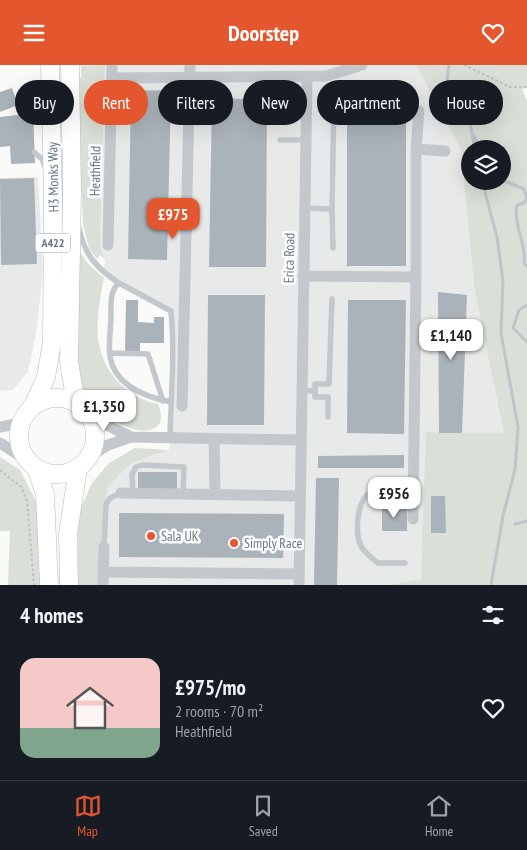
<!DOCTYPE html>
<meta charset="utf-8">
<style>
:root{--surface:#171b24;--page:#242831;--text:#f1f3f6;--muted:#9ea1a6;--line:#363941;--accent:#e4572e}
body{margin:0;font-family:"PT Sans Narrow",sans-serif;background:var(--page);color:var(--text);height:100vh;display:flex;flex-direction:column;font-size:19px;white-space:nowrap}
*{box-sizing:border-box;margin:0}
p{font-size:16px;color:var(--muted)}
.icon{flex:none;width:28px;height:28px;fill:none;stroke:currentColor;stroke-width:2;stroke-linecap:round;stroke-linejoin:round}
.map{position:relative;height:520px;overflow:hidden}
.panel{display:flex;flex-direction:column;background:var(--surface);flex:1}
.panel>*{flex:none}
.guide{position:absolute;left:15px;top:15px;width:498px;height:45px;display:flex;gap:10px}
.controls{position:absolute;left:461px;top:75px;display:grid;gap:10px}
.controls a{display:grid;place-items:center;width:50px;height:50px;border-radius:50%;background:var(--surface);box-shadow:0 5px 20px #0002;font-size:25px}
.price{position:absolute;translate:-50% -42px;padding:0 11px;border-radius:10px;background:#fff;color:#222;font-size:16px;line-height:32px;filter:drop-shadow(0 1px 2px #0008)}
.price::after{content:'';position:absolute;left:50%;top:30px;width:15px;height:11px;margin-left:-8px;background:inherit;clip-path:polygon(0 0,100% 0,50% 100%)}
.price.active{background:var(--accent);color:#fff}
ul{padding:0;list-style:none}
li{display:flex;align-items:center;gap:15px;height:125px;padding:0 20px}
li span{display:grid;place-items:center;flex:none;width:140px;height:100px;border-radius:15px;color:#555}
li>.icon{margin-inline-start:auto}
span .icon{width:60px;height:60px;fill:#fffc;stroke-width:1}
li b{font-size:21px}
h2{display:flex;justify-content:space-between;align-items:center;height:60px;padding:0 20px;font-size:21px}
.pill{padding:0 18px;border-radius:22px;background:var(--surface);box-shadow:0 5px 20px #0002;font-size:18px;line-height:45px}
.pill.active{background:var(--accent);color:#fff}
header{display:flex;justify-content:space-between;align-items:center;height:65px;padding:0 20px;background:var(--accent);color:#fff;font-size:22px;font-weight:800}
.menu{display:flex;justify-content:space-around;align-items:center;height:70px;border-top:1px solid var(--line);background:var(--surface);font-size:14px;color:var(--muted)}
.menu a{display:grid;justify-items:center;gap:2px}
.menu .active{color:var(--accent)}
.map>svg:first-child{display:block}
.built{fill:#e8e9e9}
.green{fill:#dadfd7;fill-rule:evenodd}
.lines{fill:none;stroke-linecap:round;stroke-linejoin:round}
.stream{stroke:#bbc7cb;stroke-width:3}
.building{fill:#aab3b9}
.primary-casing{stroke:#b5babe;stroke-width:19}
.path{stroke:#bbbfc2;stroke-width:2;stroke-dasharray:2.5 2.5;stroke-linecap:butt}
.lane{stroke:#c3c8cc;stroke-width:5.5}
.street{stroke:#c3c8cc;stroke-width:11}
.primary{stroke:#fff;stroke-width:18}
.poi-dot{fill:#e4572e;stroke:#fff;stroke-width:2}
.labels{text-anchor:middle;stroke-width:5;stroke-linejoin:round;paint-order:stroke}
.shield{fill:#fff;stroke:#939fa8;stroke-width:1}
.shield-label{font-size:12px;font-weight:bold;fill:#657683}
.street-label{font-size:14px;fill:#657683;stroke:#fff}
.poi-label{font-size:14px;fill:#657683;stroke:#fff;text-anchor:start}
</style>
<header><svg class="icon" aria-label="menu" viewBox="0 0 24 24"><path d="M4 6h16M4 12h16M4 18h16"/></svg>Doorstep<svg class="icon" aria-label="heart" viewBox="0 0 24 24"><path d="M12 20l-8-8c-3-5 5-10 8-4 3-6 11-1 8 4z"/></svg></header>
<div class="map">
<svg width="527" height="520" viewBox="0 0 527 520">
<rect width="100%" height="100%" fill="#fafaf8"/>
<!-- built -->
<path class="built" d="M105,0H416L461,85L474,221L505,368L427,367L421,514L388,520H103L104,446L108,422L131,398L169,385L170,373L171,246L104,209L105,194L100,181Z
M38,112L43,206L36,268L28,307L13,325L0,326V113Z"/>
<!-- green -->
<path class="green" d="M105,0L100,181L105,194L100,190L97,194L89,183L83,159L77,13H81V1Z
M416,0H527V22L522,25L527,36V520H388L421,514L426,367L504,368L474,221L461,85ZM470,84H502V116H470Z
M77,182L87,198L104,213C100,232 95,260 99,279C105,309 127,333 158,339C177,386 99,363 84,326C69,287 77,224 77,182Z
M135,383L169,385L131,398L108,422L104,446L103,520H78V449L92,418L109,398Z
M0,392L20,405L37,438L40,520H8L10,466H0Z"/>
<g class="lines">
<!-- stream -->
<path class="stream" d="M449,0L447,14L468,47L475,84
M474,71L481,84
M502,115L524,124L527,133L524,138L517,140C513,161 527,179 524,199L527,201
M482,116L497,172L503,216L501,268L518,362L515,404L503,451L491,520
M527,240L519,245L513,263L527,277
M515,459L527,456"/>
</g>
<!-- building -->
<path class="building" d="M12,23L18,40L0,47V27Z
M171,25L167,195L128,194L131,26Z
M347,32H406V201H347Z
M212,33L267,35L266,202H209Z
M33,48L35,98L11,99L10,81L0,82V52Z
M34,113L37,199L1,200L0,114Z
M438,227L467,230L462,368H439Z
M208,230H265L264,360H207Z
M126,235H138V257L154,258V252H164V278H140V287H125Z
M348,235H406L404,369L347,368Z
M404,390V403H318V391Z
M138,407H177V425L138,424Z
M316,413H339L337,520H314Z
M431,431H445L446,468H431Z
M382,443H407V466H382Z
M119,448L284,449L283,493L119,492Z"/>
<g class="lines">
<!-- primary casing -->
<g class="primary-casing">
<path id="primary" d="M70,0L72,126L69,297L76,338
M19 371a38 38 0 1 1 76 0a38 38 0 1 1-76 0Z
M33,341L46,312L52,277L53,132L50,0
M37,405L45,429L49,520
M69,520L68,469L78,403"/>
</g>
<!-- path -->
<path class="path" d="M464,0L510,22H527
M0,405L21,422L27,436L34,520"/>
<!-- lane -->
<path class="lane" d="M24,49L46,28
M280,75H306
M34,87L42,94L46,104
M305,143L332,144L334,37
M332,144L333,183
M79,163C84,189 97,204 119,218
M110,288L148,289L163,336
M302,325L315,326V319H329L332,234
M315,326V332H328V352
M170,373C171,331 175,288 171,246L119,218C110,225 111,239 111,250C111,263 108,279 110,292C115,321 146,332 171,337
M133,428L132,409L136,402L142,400L184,402L183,429
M104,482L106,439L110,433L121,428
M405,498H378C373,494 364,487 361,481C355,468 356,435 371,427C383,420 400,422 413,421"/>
<!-- street -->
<path class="street" d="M112,13L326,11L362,0
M416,84L445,86
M108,180L112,0
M303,211L416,212V84L419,46
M182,341L190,0
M89,351L131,372
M0,362L21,358
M214,374L215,429
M0,378L25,394
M90,391L108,380L131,372L301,375
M121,428L300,431
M413,454L416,212
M104,507L299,509
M103,520L104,482
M299,520L307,11"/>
<!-- primary -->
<use href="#primary" class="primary"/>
</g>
<!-- markers -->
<g class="poi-dot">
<circle cx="151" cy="471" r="5"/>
<circle cx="234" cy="478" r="5"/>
</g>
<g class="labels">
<!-- shield labels -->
<rect class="shield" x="35.5" y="168.5" width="35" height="19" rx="4"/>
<g class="shield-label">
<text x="53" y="182">A422</text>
</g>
<!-- street labels -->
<g class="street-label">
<text transform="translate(95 106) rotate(-89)" y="5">Heathfield</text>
<text transform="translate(53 112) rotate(-91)" y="5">H3 Monks Way</text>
<text transform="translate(289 193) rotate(-89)" y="5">Erica Road</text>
</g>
<!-- poi labels -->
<g class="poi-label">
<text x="161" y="476">Sala UK</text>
<text x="244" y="483">Simply Race</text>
</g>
</g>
</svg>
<div class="controls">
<a><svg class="icon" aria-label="layers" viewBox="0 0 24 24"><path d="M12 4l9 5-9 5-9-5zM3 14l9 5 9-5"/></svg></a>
</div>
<b class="price active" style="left:173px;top:175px">£975</b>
<b class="price" style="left:451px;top:296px">£1,140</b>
<b class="price" style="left:104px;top:367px">£1,350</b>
<b class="price" style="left:394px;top:454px">£956</b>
<div class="guide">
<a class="pill">Buy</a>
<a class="pill active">Rent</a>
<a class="pill">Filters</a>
<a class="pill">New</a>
<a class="pill">Apartment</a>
<a class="pill">House</a>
</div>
</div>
<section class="panel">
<h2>4 homes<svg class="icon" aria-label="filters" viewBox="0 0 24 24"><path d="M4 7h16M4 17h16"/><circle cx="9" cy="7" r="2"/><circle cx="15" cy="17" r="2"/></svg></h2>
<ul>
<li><span style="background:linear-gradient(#f6c9c9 70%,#7fa58c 0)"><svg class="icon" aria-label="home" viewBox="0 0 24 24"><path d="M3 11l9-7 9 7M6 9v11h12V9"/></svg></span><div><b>£975/mo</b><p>2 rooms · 70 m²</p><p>Heathfield</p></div><svg class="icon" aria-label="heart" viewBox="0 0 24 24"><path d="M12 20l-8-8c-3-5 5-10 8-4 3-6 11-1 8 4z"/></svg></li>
</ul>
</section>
<nav class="menu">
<a class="active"><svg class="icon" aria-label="map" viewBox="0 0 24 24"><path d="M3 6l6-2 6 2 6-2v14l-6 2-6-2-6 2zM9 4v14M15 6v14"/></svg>Map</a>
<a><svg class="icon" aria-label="saved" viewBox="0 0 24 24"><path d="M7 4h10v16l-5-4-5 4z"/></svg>Saved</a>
<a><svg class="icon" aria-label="home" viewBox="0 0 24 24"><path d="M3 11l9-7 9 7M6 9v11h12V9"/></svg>Home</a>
</nav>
